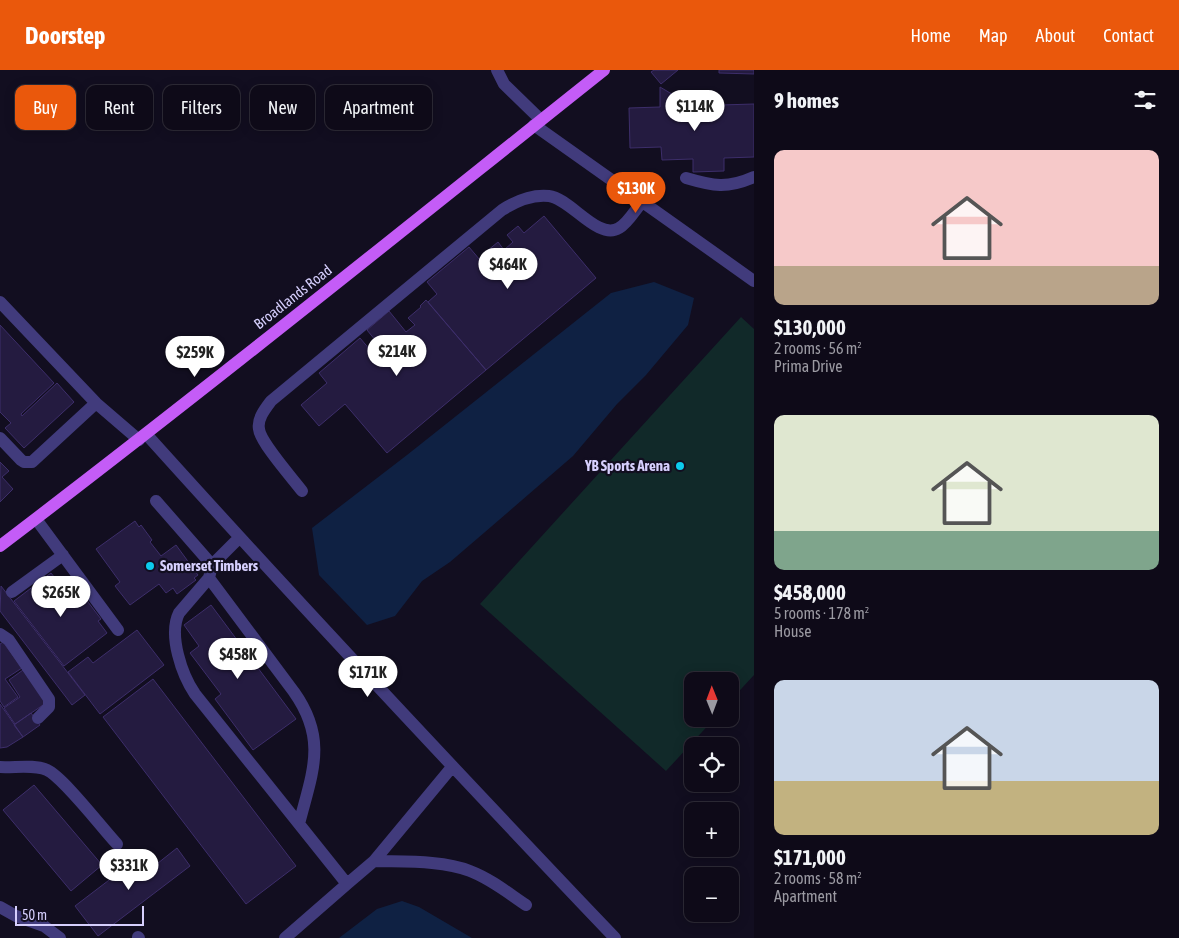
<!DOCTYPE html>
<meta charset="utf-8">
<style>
:root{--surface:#0e0a18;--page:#171321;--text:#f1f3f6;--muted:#9b9aa2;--line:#2e2b37;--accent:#ea580c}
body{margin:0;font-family:"Asap Condensed",sans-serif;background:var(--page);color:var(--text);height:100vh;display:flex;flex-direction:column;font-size:19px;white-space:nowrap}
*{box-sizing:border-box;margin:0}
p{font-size:16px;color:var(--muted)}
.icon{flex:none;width:28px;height:28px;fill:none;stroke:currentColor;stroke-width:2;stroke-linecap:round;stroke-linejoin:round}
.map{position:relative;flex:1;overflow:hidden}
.details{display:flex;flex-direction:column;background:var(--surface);width:425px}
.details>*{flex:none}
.banner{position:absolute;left:15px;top:15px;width:475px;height:45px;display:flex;gap:10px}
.needle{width:32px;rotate:359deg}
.fabs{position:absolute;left:684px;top:602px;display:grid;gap:10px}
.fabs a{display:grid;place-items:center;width:55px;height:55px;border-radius:10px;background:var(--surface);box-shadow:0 2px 12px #0003,0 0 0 1px var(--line);font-size:25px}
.scale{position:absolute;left:15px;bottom:12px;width:129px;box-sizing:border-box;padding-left:5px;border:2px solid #d6cffd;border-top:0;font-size:14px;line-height:18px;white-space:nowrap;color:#d6cffd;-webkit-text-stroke:4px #120e20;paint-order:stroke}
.price{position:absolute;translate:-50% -42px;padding:0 11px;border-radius:18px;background:#fff;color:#222;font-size:16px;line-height:32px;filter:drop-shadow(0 1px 2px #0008)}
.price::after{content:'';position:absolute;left:50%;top:30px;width:15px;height:11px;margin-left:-8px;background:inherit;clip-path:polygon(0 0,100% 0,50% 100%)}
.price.on{background:var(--accent);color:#fff}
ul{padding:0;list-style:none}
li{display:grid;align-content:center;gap:10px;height:265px;padding:0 20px}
li span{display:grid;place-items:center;height:155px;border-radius:10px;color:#555}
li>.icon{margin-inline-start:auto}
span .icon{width:90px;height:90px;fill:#fffc;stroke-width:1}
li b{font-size:21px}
h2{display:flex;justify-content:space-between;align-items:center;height:60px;padding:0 20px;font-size:21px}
.tag{padding:0 18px;border-radius:10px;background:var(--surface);box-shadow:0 2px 12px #0003,0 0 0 1px var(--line);font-size:18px;line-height:45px}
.tag.on{background:var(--accent);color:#fff}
header{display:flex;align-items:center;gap:30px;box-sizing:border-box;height:70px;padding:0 25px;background:var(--accent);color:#fff}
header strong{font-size:24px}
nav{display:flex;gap:28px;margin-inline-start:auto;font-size:18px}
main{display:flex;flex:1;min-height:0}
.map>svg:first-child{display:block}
.green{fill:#112929}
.water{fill:#0f2143}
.building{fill:#241b40;stroke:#3d2e6a}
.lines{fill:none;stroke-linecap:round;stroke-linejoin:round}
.minor{stroke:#413b7c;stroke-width:12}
.major{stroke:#c45cf7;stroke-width:12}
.poi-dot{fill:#0ccaeb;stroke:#120e20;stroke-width:2}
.labels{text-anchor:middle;stroke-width:4.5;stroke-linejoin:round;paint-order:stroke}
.street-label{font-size:15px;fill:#d6cffd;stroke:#120e20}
.poi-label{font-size:15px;font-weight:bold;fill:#d6cffd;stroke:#120e20;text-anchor:end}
</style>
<header>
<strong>Doorstep</strong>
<nav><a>Home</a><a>Map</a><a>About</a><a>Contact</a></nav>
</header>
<main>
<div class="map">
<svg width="754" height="868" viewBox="0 0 754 868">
<rect width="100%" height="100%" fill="#120e20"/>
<!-- green -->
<path class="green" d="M741,247L754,259V605L730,631V611H692V649H714L666,701L480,534Z"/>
<!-- water -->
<path class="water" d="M654,212L694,228L688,255L646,305L617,334L573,386L492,456L450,492L422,511L395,546L367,555L319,505L312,458L407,385L611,223Z
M402,831L419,837L472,868H339L377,839Z"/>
<!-- building -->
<path class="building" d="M654,0H678L661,14L651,2Z
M719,0H754V4L719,3Z
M660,17L687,33V36L754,34V87L724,88V101L693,102V89L662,90L661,77L630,78L629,38L660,37Z
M544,146L596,208L486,300L428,232L437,224L427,212L469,177L485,196L493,189L487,181L498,172L504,180L513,172L507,165L518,156L524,163Z
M426,230L486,300L387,383L345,334L319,356L301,335L327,313L319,303L360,268L376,287L384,281L367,260L389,241L406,262L415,255L408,248L421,237L420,236Z
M0,255L54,313L21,344L22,346L57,313L74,332L24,378L5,358L11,353L0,342Z
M0,392L9,401L2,407L13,419L0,432Z
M135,451L139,457L141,455L152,470L150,472L161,486L176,475L198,505L194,508L196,510L177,524L173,518L166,523L159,514L130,535L115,516L120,512L96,479Z
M51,503L66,522L75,515L101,549L98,551L107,563L64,596L14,531Z
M1,516L85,625L72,635L0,541Z
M211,535L296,649L253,680L215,629L221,624L190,583L199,576L184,555Z
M137,560L164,595L100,644L68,602L88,587L93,593Z
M3,572L22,598L5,609L18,627L4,637L0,631V574Z
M23,600L46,633L15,654L4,638L20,627L9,610Z
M153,609L296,796L246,834L103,647Z
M0,634L23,667L7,677L0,678Z
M31,643L40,655L23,667L14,655Z
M34,715L102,795L71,821L3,740Z
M177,778L190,796L98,866L75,836L138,788L148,801Z"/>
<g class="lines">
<!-- minor -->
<path class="minor" d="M497,0L504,14L541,50
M534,55L754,211
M686,108C713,116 727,119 754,107
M0,232L96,333L139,370
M147,365C300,535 457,702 615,868
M0,368L21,390L24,392H32L96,333
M302,421C293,409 260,372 259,359C257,349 265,339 271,331L502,140C516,131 531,124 549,126C570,128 598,171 619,158C628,153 635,140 642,132
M156,431L212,495
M36,449L118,560
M239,468L212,495L209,508L179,543C168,565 182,605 195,624L347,814L285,868
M209,508L294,622C328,670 312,703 299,754
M12,522L63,485
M0,564L9,570L49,629V637L38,648
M0,697C14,698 34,694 47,700C63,707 102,758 117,774
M374,791C403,792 442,790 470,801C491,809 508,823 526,835
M347,814L374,791L452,697
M0,837L16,846L44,856L60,868
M138,867L139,868"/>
<!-- major -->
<path class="major" d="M0,476C204,321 403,160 604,0"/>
</g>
<!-- markers -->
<g class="poi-dot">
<circle cx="680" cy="396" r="5"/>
<circle cx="150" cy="496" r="5"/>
</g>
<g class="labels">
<!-- street labels -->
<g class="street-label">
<text transform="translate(293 227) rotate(-38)" y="5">Broadlands Road</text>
</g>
<!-- poi labels -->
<g class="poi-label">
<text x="670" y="401">YB Sports Arena</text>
<text x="160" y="501" text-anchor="start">Somerset Timbers</text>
</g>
</g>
</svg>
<div class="fabs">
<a><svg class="needle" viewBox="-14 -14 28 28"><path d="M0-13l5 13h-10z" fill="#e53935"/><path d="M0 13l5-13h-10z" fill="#9b9aa2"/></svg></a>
<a><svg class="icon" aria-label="locate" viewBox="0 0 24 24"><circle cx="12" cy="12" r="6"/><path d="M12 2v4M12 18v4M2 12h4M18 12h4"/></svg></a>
<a>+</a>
<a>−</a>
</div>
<div class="scale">50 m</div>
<b class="price" style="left:695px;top:62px">$114K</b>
<b class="price on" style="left:636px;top:144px">$130K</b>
<b class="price" style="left:508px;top:220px">$464K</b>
<b class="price" style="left:397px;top:307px">$214K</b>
<b class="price" style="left:195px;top:308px">$259K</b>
<b class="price" style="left:61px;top:548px">$265K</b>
<b class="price" style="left:238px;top:610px">$458K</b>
<b class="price" style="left:368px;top:628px">$171K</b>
<b class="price" style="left:129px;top:821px">$331K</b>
<div class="banner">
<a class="tag on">Buy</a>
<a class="tag">Rent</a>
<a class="tag">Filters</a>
<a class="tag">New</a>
<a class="tag">Apartment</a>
</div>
</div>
<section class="details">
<h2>9 homes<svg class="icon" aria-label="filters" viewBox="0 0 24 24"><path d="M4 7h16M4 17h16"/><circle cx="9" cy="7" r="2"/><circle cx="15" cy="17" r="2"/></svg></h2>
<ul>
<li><span style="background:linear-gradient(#f6c9c9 75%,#b9a48a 0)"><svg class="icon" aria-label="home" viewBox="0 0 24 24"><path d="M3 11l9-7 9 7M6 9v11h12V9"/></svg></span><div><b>$130,000</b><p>2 rooms · 56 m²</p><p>Prima Drive</p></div></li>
<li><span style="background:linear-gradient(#dfe7d0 75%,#7fa58c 0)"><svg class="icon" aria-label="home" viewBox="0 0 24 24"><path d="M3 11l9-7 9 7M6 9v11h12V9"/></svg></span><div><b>$458,000</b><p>5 rooms · 178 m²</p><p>House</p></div></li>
<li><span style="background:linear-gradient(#c9d6e8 65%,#c2b280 0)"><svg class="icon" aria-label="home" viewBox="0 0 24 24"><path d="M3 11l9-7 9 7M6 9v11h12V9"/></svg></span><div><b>$171,000</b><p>2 rooms · 58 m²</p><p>Apartment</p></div></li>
</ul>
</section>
</main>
